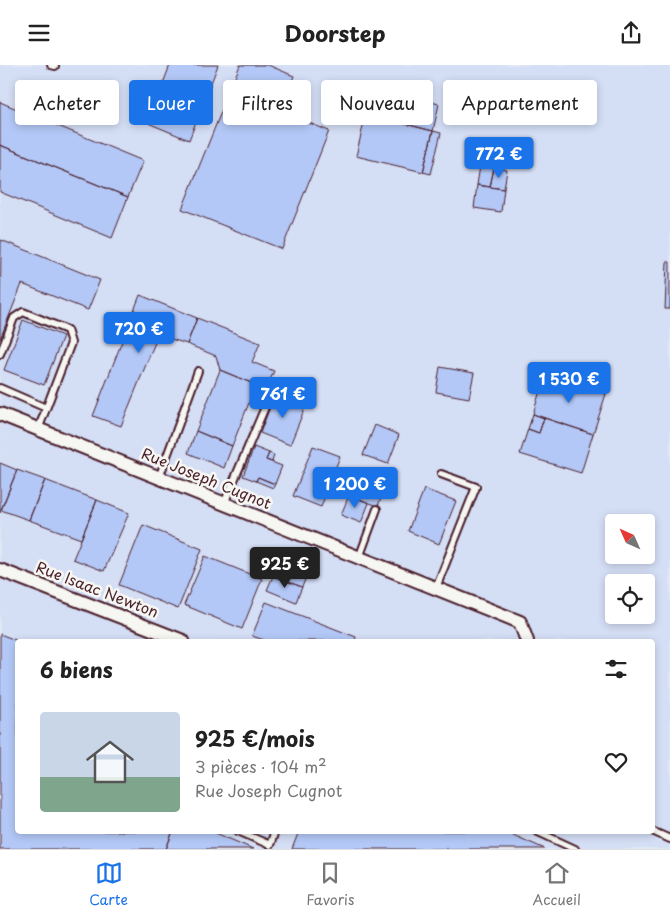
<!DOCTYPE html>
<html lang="fr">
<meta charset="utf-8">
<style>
:root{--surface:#fff;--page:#f2f2f2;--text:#222;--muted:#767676;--line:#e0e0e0;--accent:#1a73e8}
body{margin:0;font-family:"Playpen Sans",sans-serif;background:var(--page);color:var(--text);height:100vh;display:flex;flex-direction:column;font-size:19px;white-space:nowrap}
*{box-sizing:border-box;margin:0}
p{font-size:16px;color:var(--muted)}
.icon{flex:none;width:28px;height:28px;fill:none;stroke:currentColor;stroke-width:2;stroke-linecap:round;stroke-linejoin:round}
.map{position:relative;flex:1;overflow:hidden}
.panel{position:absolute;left:15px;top:574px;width:640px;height:195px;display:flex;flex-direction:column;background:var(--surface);border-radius:5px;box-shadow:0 2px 8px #0003}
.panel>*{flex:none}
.guide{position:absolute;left:15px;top:15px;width:640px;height:45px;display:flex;gap:10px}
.needle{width:32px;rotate:315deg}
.controls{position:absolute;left:605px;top:449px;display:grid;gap:10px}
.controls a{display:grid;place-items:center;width:50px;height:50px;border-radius:5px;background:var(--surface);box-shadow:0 2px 8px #0003;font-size:25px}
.price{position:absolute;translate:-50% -42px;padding:0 11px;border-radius:5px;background:var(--accent);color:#fff;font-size:16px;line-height:32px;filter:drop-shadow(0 1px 2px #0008)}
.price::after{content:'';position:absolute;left:50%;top:30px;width:15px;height:11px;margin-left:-8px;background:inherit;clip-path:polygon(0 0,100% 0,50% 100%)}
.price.active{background:#222;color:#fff}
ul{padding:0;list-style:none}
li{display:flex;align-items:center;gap:15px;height:125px;padding:0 25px}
li span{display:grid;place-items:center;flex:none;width:140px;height:100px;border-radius:5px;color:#555}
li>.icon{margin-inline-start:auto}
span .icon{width:60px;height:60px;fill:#fffc;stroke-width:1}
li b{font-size:21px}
h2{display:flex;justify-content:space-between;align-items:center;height:60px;padding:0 25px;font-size:21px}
.chip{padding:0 18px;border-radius:5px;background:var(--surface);box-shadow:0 2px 8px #0003;font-size:18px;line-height:45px}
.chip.active{background:var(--accent);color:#fff}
header{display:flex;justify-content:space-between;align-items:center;height:65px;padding:0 25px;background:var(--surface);font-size:22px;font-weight:700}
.tab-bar{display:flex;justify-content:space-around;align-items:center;height:70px;border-top:1px solid var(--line);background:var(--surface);font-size:14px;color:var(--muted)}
.tab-bar a{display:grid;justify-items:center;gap:2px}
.tab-bar .active{color:var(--accent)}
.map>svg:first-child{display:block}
.built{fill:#d4def5;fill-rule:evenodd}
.building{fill:#b3c8f7;stroke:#4a1f2b}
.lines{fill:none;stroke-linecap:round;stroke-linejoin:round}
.service-casing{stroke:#4a1f2b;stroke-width:10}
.minor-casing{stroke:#4a1f2b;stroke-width:16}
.service{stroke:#f6f6f2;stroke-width:6}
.minor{stroke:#f6f6f2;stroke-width:12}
.labels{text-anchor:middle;stroke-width:5;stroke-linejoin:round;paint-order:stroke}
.street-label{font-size:15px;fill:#4a1f2b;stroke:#f6f6f2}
</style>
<header><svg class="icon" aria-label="menu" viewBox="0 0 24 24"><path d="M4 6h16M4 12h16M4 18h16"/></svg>Doorstep<svg class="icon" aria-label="share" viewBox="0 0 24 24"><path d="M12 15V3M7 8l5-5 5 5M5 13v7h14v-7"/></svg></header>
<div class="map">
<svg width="670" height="784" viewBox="0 0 670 784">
<rect width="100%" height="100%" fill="#e2e8f4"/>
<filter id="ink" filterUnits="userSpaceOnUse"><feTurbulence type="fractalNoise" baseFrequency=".02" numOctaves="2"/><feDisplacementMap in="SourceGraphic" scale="10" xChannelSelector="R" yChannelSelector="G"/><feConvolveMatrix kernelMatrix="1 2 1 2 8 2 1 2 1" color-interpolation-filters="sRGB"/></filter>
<g filter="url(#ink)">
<!-- built -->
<path class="built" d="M0,0H670V784H0ZM614,458H646V490H614ZM614,518H646V550H614ZM18,576H652V766H18Z"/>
<!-- building -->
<path class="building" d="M170,0H218L189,75L148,58Z
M240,0H268L294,11L280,46L329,66L282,184L182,144Z
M144,16L159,22L154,33L140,26Z
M372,22L439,39L433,66L366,49Z
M0,37L143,96L128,132L0,80Z
M366,49L433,66L423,107L356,91Z
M433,66L441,68L431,109L423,107Z
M0,80L128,132L112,173L0,127Z
M480,101L494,103L490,122L477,120Z
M494,103L507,105L504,124L490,122Z
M477,120L504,124L501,147L474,143Z
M1,175L100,215L88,245L22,219L0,274Z
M667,197H670V244H665Z
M140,230L197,253L187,279L158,270L121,361L93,351Z
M197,253L260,278L252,297L274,306L266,324L220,305L216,291L187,279Z
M23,255L63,271L44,320L4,305Z
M440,302L474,308L469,333L436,327Z
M220,305L256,320L232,381L196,366Z
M545,309L606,329L593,369L533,349Z
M275,329L306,340L290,380L260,368Z
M533,349L544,353L539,368L528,364Z
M544,353L593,369L581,408L520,389L528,364L539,368Z
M375,360L399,370L388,399L363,390Z
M196,366L232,381L224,403L188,388Z
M313,381L340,391L321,442L293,431Z
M254,382L269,388L266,395L282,401L275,419L258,412L256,416L243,411Z
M269,388L274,390L272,397L266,395Z
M0,398L17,405L0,448Z
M17,405L45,415L29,455L1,445Z
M356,410L385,421L378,441L348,430Z
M258,412L275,419L273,423L256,416Z
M45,415L97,435L81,474L29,455Z
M424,424L456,436L439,479L408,466Z
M349,430L369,438L361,458L341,450Z
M97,435L129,448L104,506L73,494Z
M143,460L202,484L178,544L119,520Z
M205,491L262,514L242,564L184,540Z
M280,491L310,503L302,522L273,511Z
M273,511L302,522L296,537L267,525Z
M266,537L356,572L355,576H267L252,571Z
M0,569L18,576V766H173L166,784H0Z
M173,766H211L253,784H166Z
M299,766H504L545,784H292Z"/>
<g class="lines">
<!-- service casing -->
<g class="service-casing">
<path id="service" d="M51,0L55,1
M0,289L14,253L23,247L67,265L71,278L38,365
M0,323L46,343
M159,413L198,306
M224,439L265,342
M359,493L377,444
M436,523L476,422L441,409
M238,766L270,780L275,766
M536,766L575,784
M652,766L670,774"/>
</g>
<!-- minor casing -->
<g class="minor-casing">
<path id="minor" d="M0,349L520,557L527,576
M0,505L183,576"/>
</g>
<!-- service -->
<use href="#service" class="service"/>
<!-- minor -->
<use href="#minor" class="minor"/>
</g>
</g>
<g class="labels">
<!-- street labels -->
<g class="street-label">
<text transform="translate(206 414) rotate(22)" y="5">Rue Joseph Cugnot</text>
<text transform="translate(97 525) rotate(21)" y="5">Rue Isaac Newton</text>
</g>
</g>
</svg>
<div class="controls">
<a><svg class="needle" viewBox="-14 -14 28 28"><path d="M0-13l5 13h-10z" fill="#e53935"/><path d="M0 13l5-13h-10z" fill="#767676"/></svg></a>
<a><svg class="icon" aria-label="locate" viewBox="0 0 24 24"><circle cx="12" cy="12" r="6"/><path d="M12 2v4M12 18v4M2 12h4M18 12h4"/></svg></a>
</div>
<b class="price" style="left:499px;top:114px">772 €</b>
<b class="price" style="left:139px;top:289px">720 €</b>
<b class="price" style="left:569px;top:339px">1 530 €</b>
<b class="price" style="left:283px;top:354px">761 €</b>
<b class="price" style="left:355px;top:444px">1 200 €</b>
<b class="price active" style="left:285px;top:524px">925 €</b>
<div class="guide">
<a class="chip">Acheter</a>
<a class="chip active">Louer</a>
<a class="chip">Filtres</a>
<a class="chip">Nouveau</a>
<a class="chip">Appartement</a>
</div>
<section class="panel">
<h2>6 biens<svg class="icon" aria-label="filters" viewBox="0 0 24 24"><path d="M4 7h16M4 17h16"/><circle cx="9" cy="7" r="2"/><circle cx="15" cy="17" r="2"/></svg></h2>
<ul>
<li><span style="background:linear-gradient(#c9d6e8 65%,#7fa58c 0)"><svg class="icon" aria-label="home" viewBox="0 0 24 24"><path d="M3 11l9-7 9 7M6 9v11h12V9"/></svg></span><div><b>925 €/mois</b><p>3 pièces · 104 m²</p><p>Rue Joseph Cugnot</p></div><svg class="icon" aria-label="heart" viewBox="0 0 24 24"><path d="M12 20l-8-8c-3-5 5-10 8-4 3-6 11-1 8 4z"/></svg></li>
</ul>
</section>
</div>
<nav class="tab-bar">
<a class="active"><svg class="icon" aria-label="map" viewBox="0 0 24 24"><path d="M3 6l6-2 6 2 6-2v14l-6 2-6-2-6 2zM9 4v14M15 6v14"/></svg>Carte</a>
<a><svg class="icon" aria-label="saved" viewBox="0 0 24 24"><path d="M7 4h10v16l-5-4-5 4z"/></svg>Favoris</a>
<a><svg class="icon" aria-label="home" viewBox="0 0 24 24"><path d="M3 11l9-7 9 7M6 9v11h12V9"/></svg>Accueil</a>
</nav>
